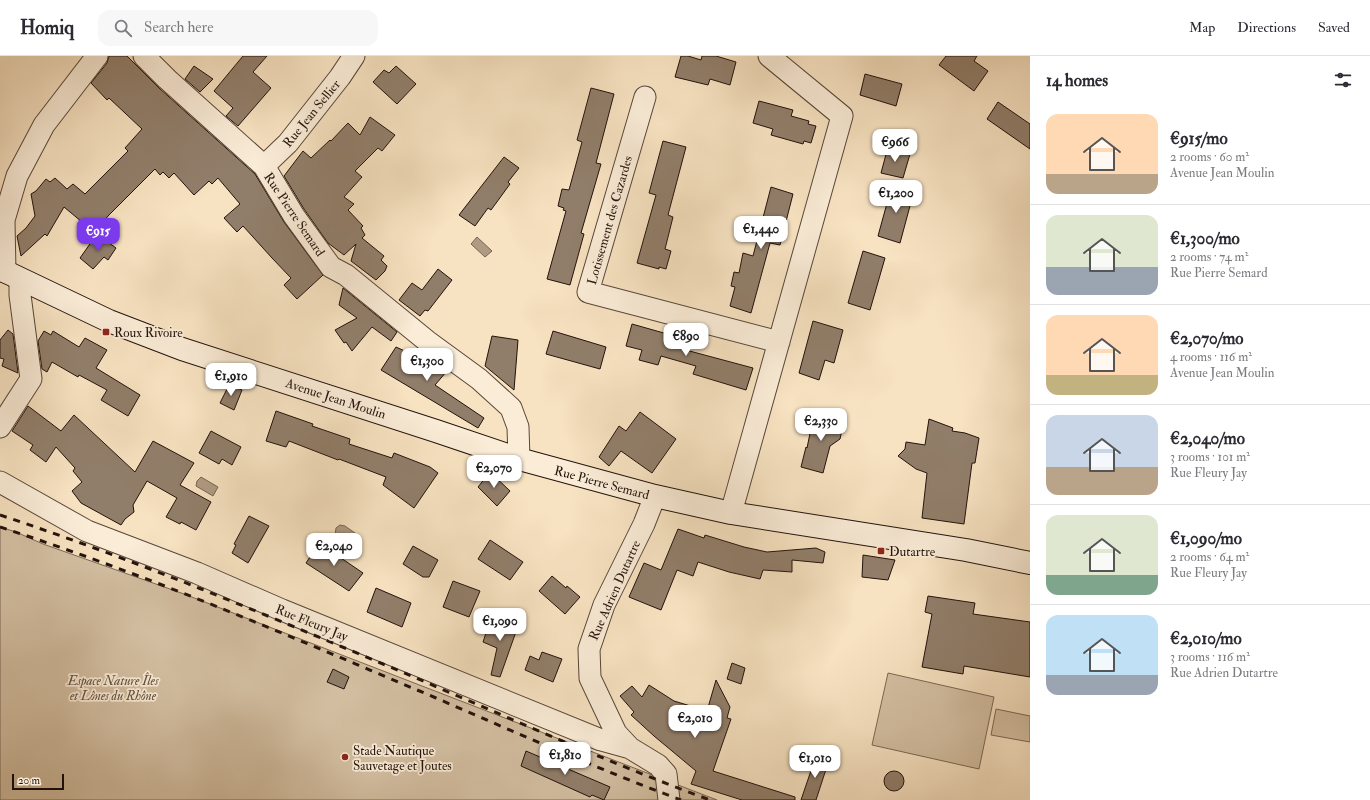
<!DOCTYPE html>
<meta charset="utf-8">
<style>
:root{--surface:#fff;--page:#f7f7f7;--text:#2b2b33;--muted:#7c7c81;--line:#e1e1e2;--accent:#7c3aed}
body{margin:0;font-family:"IM FELL Double Pica",serif;background:var(--page);color:var(--text);height:100vh;display:flex;flex-direction:column;font-size:15px;white-space:nowrap}
*{box-sizing:border-box;margin:0}
p{font-size:13px;color:var(--muted)}
.icon{flex:none;width:22px;height:22px;fill:none;stroke:currentColor;stroke-width:2;stroke-linecap:round;stroke-linejoin:round}
.map{position:relative;flex:1;overflow:hidden}
.sheet{display:flex;flex-direction:column;background:var(--surface);width:340px}
.sheet>*{flex:none}
.scale{position:absolute;left:12px;bottom:10px;width:52px;box-sizing:border-box;padding-left:4px;border:2px solid #23120c;border-top:0;font-size:11px;line-height:14px;white-space:nowrap;color:#23120c;-webkit-text-stroke:3px #faecd7;paint-order:stroke}
.price{position:absolute;translate:-50% -34px;padding:0 9px;border-radius:8px;background:#fff;color:#222;font-size:13px;line-height:26px;filter:drop-shadow(0 1px 2px #0008)}
.price::after{content:'';position:absolute;left:50%;top:24px;width:12px;height:9px;margin-left:-6px;background:inherit;clip-path:polygon(0 0,100% 0,50% 100%)}
.price.current{background:var(--accent);color:#fff}
ul{padding:0;list-style:none}
li{display:flex;align-items:center;gap:12px;height:100px;padding:0 16px}
li+li{border-top:1px solid var(--line)}
li span{display:grid;place-items:center;flex:none;width:112px;height:80px;border-radius:12px;color:#555}
li>.icon{margin-inline-start:auto}
span .icon{width:48px;height:48px;fill:#fffc;stroke-width:1}
li b{font-size:17px}
h2{display:flex;justify-content:space-between;align-items:center;height:48px;padding:0 16px;font-size:17px}
header{display:flex;align-items:center;gap:24px;box-sizing:border-box;height:56px;padding:0 20px;background:var(--surface);border-bottom:1px solid var(--line)}
header strong{font-size:19px}
nav{display:flex;gap:22px;margin-inline-start:auto;font-size:14px}
.search{width:280px;height:36px;background:var(--page);display:flex;align-items:center;gap:10px;box-sizing:border-box;padding:0 14px;border-radius:12px;color:var(--muted);font-size:15px}
main{display:flex;flex:1;min-height:0}
.map>svg:first-child{display:block}
.green{fill:#d3bfa2;stroke:#7b6857}
.water{fill:#af9b83;stroke:#776453}
.building{fill:#917e6a;stroke:#23120c}
.lines{fill:none;stroke-linecap:round;stroke-linejoin:round}
.minor-casing{stroke:#584639;stroke-width:23}
.secondary-casing{stroke:#23120c;stroke-width:24}
.minor{stroke:#faecd7;stroke-width:21}
.secondary{stroke:#faecd7;stroke-width:22}
.rail{stroke:#23120c;stroke-width:3;stroke-dasharray:7 7;stroke-linecap:butt}
.poi-dot{fill:#8f2418;stroke:#faecd7;stroke-width:1.5}
.labels{text-anchor:middle;stroke-width:3.5;stroke-linejoin:round;paint-order:stroke}
.street-label{font-size:13px;fill:#23120c;stroke:#faecd7}
.poi-label{font-size:13px;fill:#23120c;stroke:#faecd7;text-anchor:start}
.park-label{font-size:13px;font-style:italic;fill:#614f40;stroke:#faecd7}
</style>
<header>
<strong>Homiq</strong>
<div class="search"><svg class="icon" aria-label="search" viewBox="0 0 24 24"><circle cx="10" cy="10" r="6"/><path d="M15 15l6 6"/></svg>Search here</div>
<nav><a>Map</a><a>Directions</a><a>Saved</a></nav>
</header>
<main>
<div class="map">
<svg width="1030" height="744" viewBox="0 0 1030 744">
<rect width="100%" height="100%" fill="#f7e2c1"/>
<filter id="stains"><feTurbulence type="fractalNoise" baseFrequency=".005" numOctaves="4"/><feColorMatrix values="0 0 0 0 .2 0 0 0 0 .09 0 0 0 0 .02 0 0 0 .5 -.17"/></filter>
<radialGradient id="worn" r=".72"><stop offset=".6" stop-color="#630" stop-opacity="0"/><stop offset="1" stop-color="#630" stop-opacity=".3"/></radialGradient>
<!-- green -->
<path class="green" d="M0,471L16,476L43,488L184,538L717,744H0Z
M888,617L994,641L979,713L872,689Z
M996,653L1030,660V686L991,679Z"/>
<!-- water -->
<path class="water" d="M477,181L492,195L485,201L471,188Z
M201,421L218,431L213,440L196,430L197,425Z
M340,469L345,470L355,477V480L351,486H348L343,482L335,479L336,472Z"/>
<!-- building -->
<path class="building" d="M109,0H127L159,32L255,118L284,166L323,219L297,243L284,229L291,222L272,202L243,170L237,176L224,162L240,148L218,122L212,128L209,125L194,139L174,117L169,122L163,116L160,119L155,113L109,159L94,176L64,151L47,180L45,178L21,200L17,180L26,172L35,160L31,138L36,135L46,123L50,126L55,122L67,133L73,128L85,138L128,95L125,92L142,73L109,42L107,44L91,27L107,7Z
M243,0H267L253,16L271,32L238,70L226,60L233,52L214,35Z
M681,0H688L701,4L702,0H716L736,6L730,29L710,23L708,29L675,21Z
M946,0H977L974,5L988,15L974,35L939,9Z
M194,10L213,23L200,36L185,23Z
M396,10L416,28L397,48L373,26L384,14L389,17Z
M865,18L902,28L896,50L860,39Z
M591,32L614,38L596,107L601,108L581,177L584,178L570,229L547,223L566,155L563,154L564,152L558,150L562,133L569,134L582,86L577,84Z
M759,45L793,54L791,60L809,65L808,68L816,70L811,87L804,85L803,88L771,79L773,73L753,67Z
M998,46L1030,68V93L987,63Z
M370,61L395,79L382,95L378,92L355,115L362,121L344,141L354,148L348,154L363,170L361,172L365,179L362,182L384,200L381,204L387,210L385,215L376,224L351,205L356,188L344,199L328,187L304,153L284,120L303,95L311,102L330,84L331,85L348,67L360,79Z
M663,85L686,91L668,159L673,161L665,193L671,195L666,213L659,211V213L637,207L656,139L649,137Z
M888,91L910,98L903,122L881,117Z
M504,101L519,112L508,126L510,128L491,154L488,152L475,170L459,159Z
M892,129L914,135L900,187L878,180Z
M771,131L793,138L780,189L770,187L751,257L730,250L735,231L731,230L734,216L739,217L743,197L753,200Z
M97,178L116,192L108,204L104,201L93,213L80,202Z
M863,195L885,202L870,254L848,247Z
M438,213L452,224L428,255L425,254L420,260L399,244L412,227L422,234Z
M343,232L397,276L391,285L372,271L352,295L346,286L344,287L335,274L357,262L339,249Z
M813,265L843,274L834,307L825,304L819,324L799,317Z
M632,268L685,283L682,293L753,312L746,334L693,318L696,310L661,300L658,309L639,304L642,294L626,290Z
M8,274L13,278L18,317L2,310L4,303L0,302V284Z
M44,275L51,279L53,275L79,291L85,282L107,294L96,312L140,339L128,360L101,344L107,334L79,319L78,321L52,306L47,316L42,313L38,285Z
M553,275L606,291L600,313L546,298Z
M492,280L518,284L514,334L485,310Z
M396,291L409,297L411,294L423,301L422,303L447,315L435,329L484,362L478,372L381,314Z
M229,329L242,334L234,354L220,347Z
M28,350L61,375L74,359L135,416L153,385L194,407L180,429L211,446L196,474L181,466L180,468L166,461L177,442L147,425L133,449L134,456L125,463L121,469L81,447L72,435L82,426L73,415L75,412L56,391L46,406L30,394L33,389L12,375Z
M276,355L313,368L312,370L350,383L349,388L392,402L394,397L430,411L438,417L414,452L383,429L386,421L339,403L338,404L289,385L286,391L266,385Z
M640,356L676,383L652,417L621,395L609,410L599,401L619,370L626,375Z
M814,358L841,365L843,370L840,383L830,390L823,417L801,411L806,391L807,392Z
M929,363L953,372L952,375L965,377L979,382L975,407H972L964,468L922,462L927,417L916,413L898,400L905,393L906,386L925,389Z
M211,375L241,391L232,409L222,403L219,408L199,397Z
M490,416L510,435L497,450L478,431Z
M249,460L269,470L248,507L232,497L236,489L234,488Z
M678,473L704,482L705,479L744,491L767,496L816,492L825,496L823,507L792,504V516L763,514L760,523L729,516L698,506L693,520L677,514L661,554L629,541L644,507L661,514Z
M490,484L523,506L510,524L478,503Z
M319,487L363,517L349,535L306,507Z
M413,490L438,504L429,521H423L403,508Z
M863,499L895,504L888,524L862,521Z
M552,520L566,532L567,530L580,541L565,558L539,535Z
M453,525L480,535L469,561L443,551Z
M376,532L411,547L402,571L367,556Z
M928,540L975,547L973,558L1030,566V621L964,610L963,618L922,611L932,558L925,556Z
M492,559L518,570L500,621L491,619L497,592L483,586Z
M542,596L562,603L553,626L525,614L530,600L539,604Z
M732,607L745,612L741,628L727,623Z
M333,613L349,621L344,633L327,626Z
M716,624L730,651L727,662L731,663L713,715L795,741V744H742L691,728L696,715L654,680L631,659L634,656L620,640L632,630L642,641L649,629L674,645L707,655Z
M526,695L610,731L604,744L592,739L590,741L521,710Z
M816,700L829,704L816,744H801Z
M884 725a10 10 0 1 1 20 0a10 10 0 1 1-20 0Z"/>
<g class="lines">
<!-- minor casing -->
<g class="minor-casing">
<path id="minor" d="M144,0L167,23L264,110L294,160L331,211L346,219L427,285L479,323L511,352L518,371L519,403
M645,41L588,236L779,286
M264,110L288,87L340,21L354,0
M5,216L4,164L17,120L44,69L97,0
M0,371L31,323L20,239V223
M0,426L87,475L197,517L282,554L601,684L630,692
M655,440L644,468L604,549L589,593L590,622L616,677L630,692L658,709L666,718L669,744
M731,457L842,60L769,0"/>
</g>
<!-- secondary casing -->
<g class="secondary-casing">
<path id="secondary" d="M0,213L109,265L182,293L436,375L519,403L655,440L731,457L966,494L1030,507"/>
</g>
<!-- minor -->
<use href="#minor" class="minor"/>
<!-- secondary -->
<use href="#secondary" class="secondary"/>
<!-- rail -->
<path class="rail" d="M0,459C130,502 257,555 383,608C492,654 599,703 710,744
M0,471C148,519 292,581 436,642C517,677 598,713 681,744"/>
</g>
<!-- markers -->
<g class="poi-dot">
<rect x="102" y="272" width="8" height="8" rx="2"/>
<rect x="877" y="491" width="8" height="8" rx="2"/>
<circle cx="345" cy="701" r="4"/>
</g>
<g class="labels">
<!-- street labels -->
<g class="street-label">
<text transform="translate(311 57) rotate(-51)" y="5">Rue Jean Sellier</text>
<text transform="translate(295 158) rotate(56)" y="5">Rue Pierre Semard</text>
<text transform="translate(609 164) rotate(-74)" y="5">Lotissement des Cazardes</text>
<text transform="translate(336 342) rotate(18)" y="5">Avenue Jean Moulin</text>
<text transform="translate(602 426) rotate(15)" y="5">Rue Pierre Semard</text>
<text transform="translate(614 534) rotate(-66)" y="5">Rue Adrien Dutartre</text>
<text transform="translate(312 566) rotate(22)" y="5">Rue Fleury Jay</text>
</g>
<!-- poi labels -->
<g class="poi-label">
<text x="114" y="281">Roux Rivoire</text>
<text x="889" y="500">Dutartre</text>
<text x="353" y="699">Stade Nautique<tspan x="353" dy="15">Sauvetage et Joutes</tspan></text>
</g>
<!-- park labels -->
<g class="park-label">
<text x="113" y="629">Espace Nature Îles<tspan x="113" dy="15">et Lônes du Rhône</tspan></text>
</g>
</g>
<rect width="100%" height="100%" filter="url(#stains)"/>
<rect width="100%" height="100%" fill="url(#worn)"/>
</svg>
<div class="scale">20 m</div>
<b class="price" style="left:895px;top:107px">€966</b>
<b class="price" style="left:896px;top:158px">€1,200</b>
<b class="price" style="left:761px;top:194px">€1,440</b>
<b class="price current" style="left:98px;top:196px">€915</b>
<b class="price" style="left:686px;top:301px">€890</b>
<b class="price" style="left:427px;top:326px">€1,300</b>
<b class="price" style="left:231px;top:341px">€1,910</b>
<b class="price" style="left:821px;top:386px">€2,330</b>
<b class="price" style="left:494px;top:433px">€2,070</b>
<b class="price" style="left:334px;top:511px">€2,040</b>
<b class="price" style="left:500px;top:586px">€1,090</b>
<b class="price" style="left:695px;top:683px">€2,010</b>
<b class="price" style="left:565px;top:720px">€1,810</b>
<b class="price" style="left:815px;top:723px">€1,010</b>
</div>
<section class="sheet">
<h2>14 homes<svg class="icon" aria-label="filters" viewBox="0 0 24 24"><path d="M4 7h16M4 17h16"/><circle cx="9" cy="7" r="2"/><circle cx="15" cy="17" r="2"/></svg></h2>
<ul>
<li><span style="background:linear-gradient(#ffd9b3 75%,#b9a48a 0)"><svg class="icon" aria-label="home" viewBox="0 0 24 24"><path d="M3 11l9-7 9 7M6 9v11h12V9"/></svg></span><div><b>€915/mo</b><p>2 rooms · 60 m²</p><p>Avenue Jean Moulin</p></div></li>
<li><span style="background:linear-gradient(#dfe7d0 65%,#9aa5b1 0)"><svg class="icon" aria-label="home" viewBox="0 0 24 24"><path d="M3 11l9-7 9 7M6 9v11h12V9"/></svg></span><div><b>€1,300/mo</b><p>2 rooms · 74 m²</p><p>Rue Pierre Semard</p></div></li>
<li><span style="background:linear-gradient(#ffd9b3 75%,#c2b280 0)"><svg class="icon" aria-label="home" viewBox="0 0 24 24"><path d="M3 11l9-7 9 7M6 9v11h12V9"/></svg></span><div><b>€2,070/mo</b><p>4 rooms · 116 m²</p><p>Avenue Jean Moulin</p></div></li>
<li><span style="background:linear-gradient(#c9d6e8 65%,#b9a48a 0)"><svg class="icon" aria-label="home" viewBox="0 0 24 24"><path d="M3 11l9-7 9 7M6 9v11h12V9"/></svg></span><div><b>€2,040/mo</b><p>3 rooms · 101 m²</p><p>Rue Fleury Jay</p></div></li>
<li><span style="background:linear-gradient(#dfe7d0 75%,#7fa58c 0)"><svg class="icon" aria-label="home" viewBox="0 0 24 24"><path d="M3 11l9-7 9 7M6 9v11h12V9"/></svg></span><div><b>€1,090/mo</b><p>2 rooms · 64 m²</p><p>Rue Fleury Jay</p></div></li>
<li><span style="background:linear-gradient(#bfe0f5 75%,#9aa5b1 0)"><svg class="icon" aria-label="home" viewBox="0 0 24 24"><path d="M3 11l9-7 9 7M6 9v11h12V9"/></svg></span><div><b>€2,010/mo</b><p>3 rooms · 116 m²</p><p>Rue Adrien Dutartre</p></div></li>
</ul>
</section>
</main>
